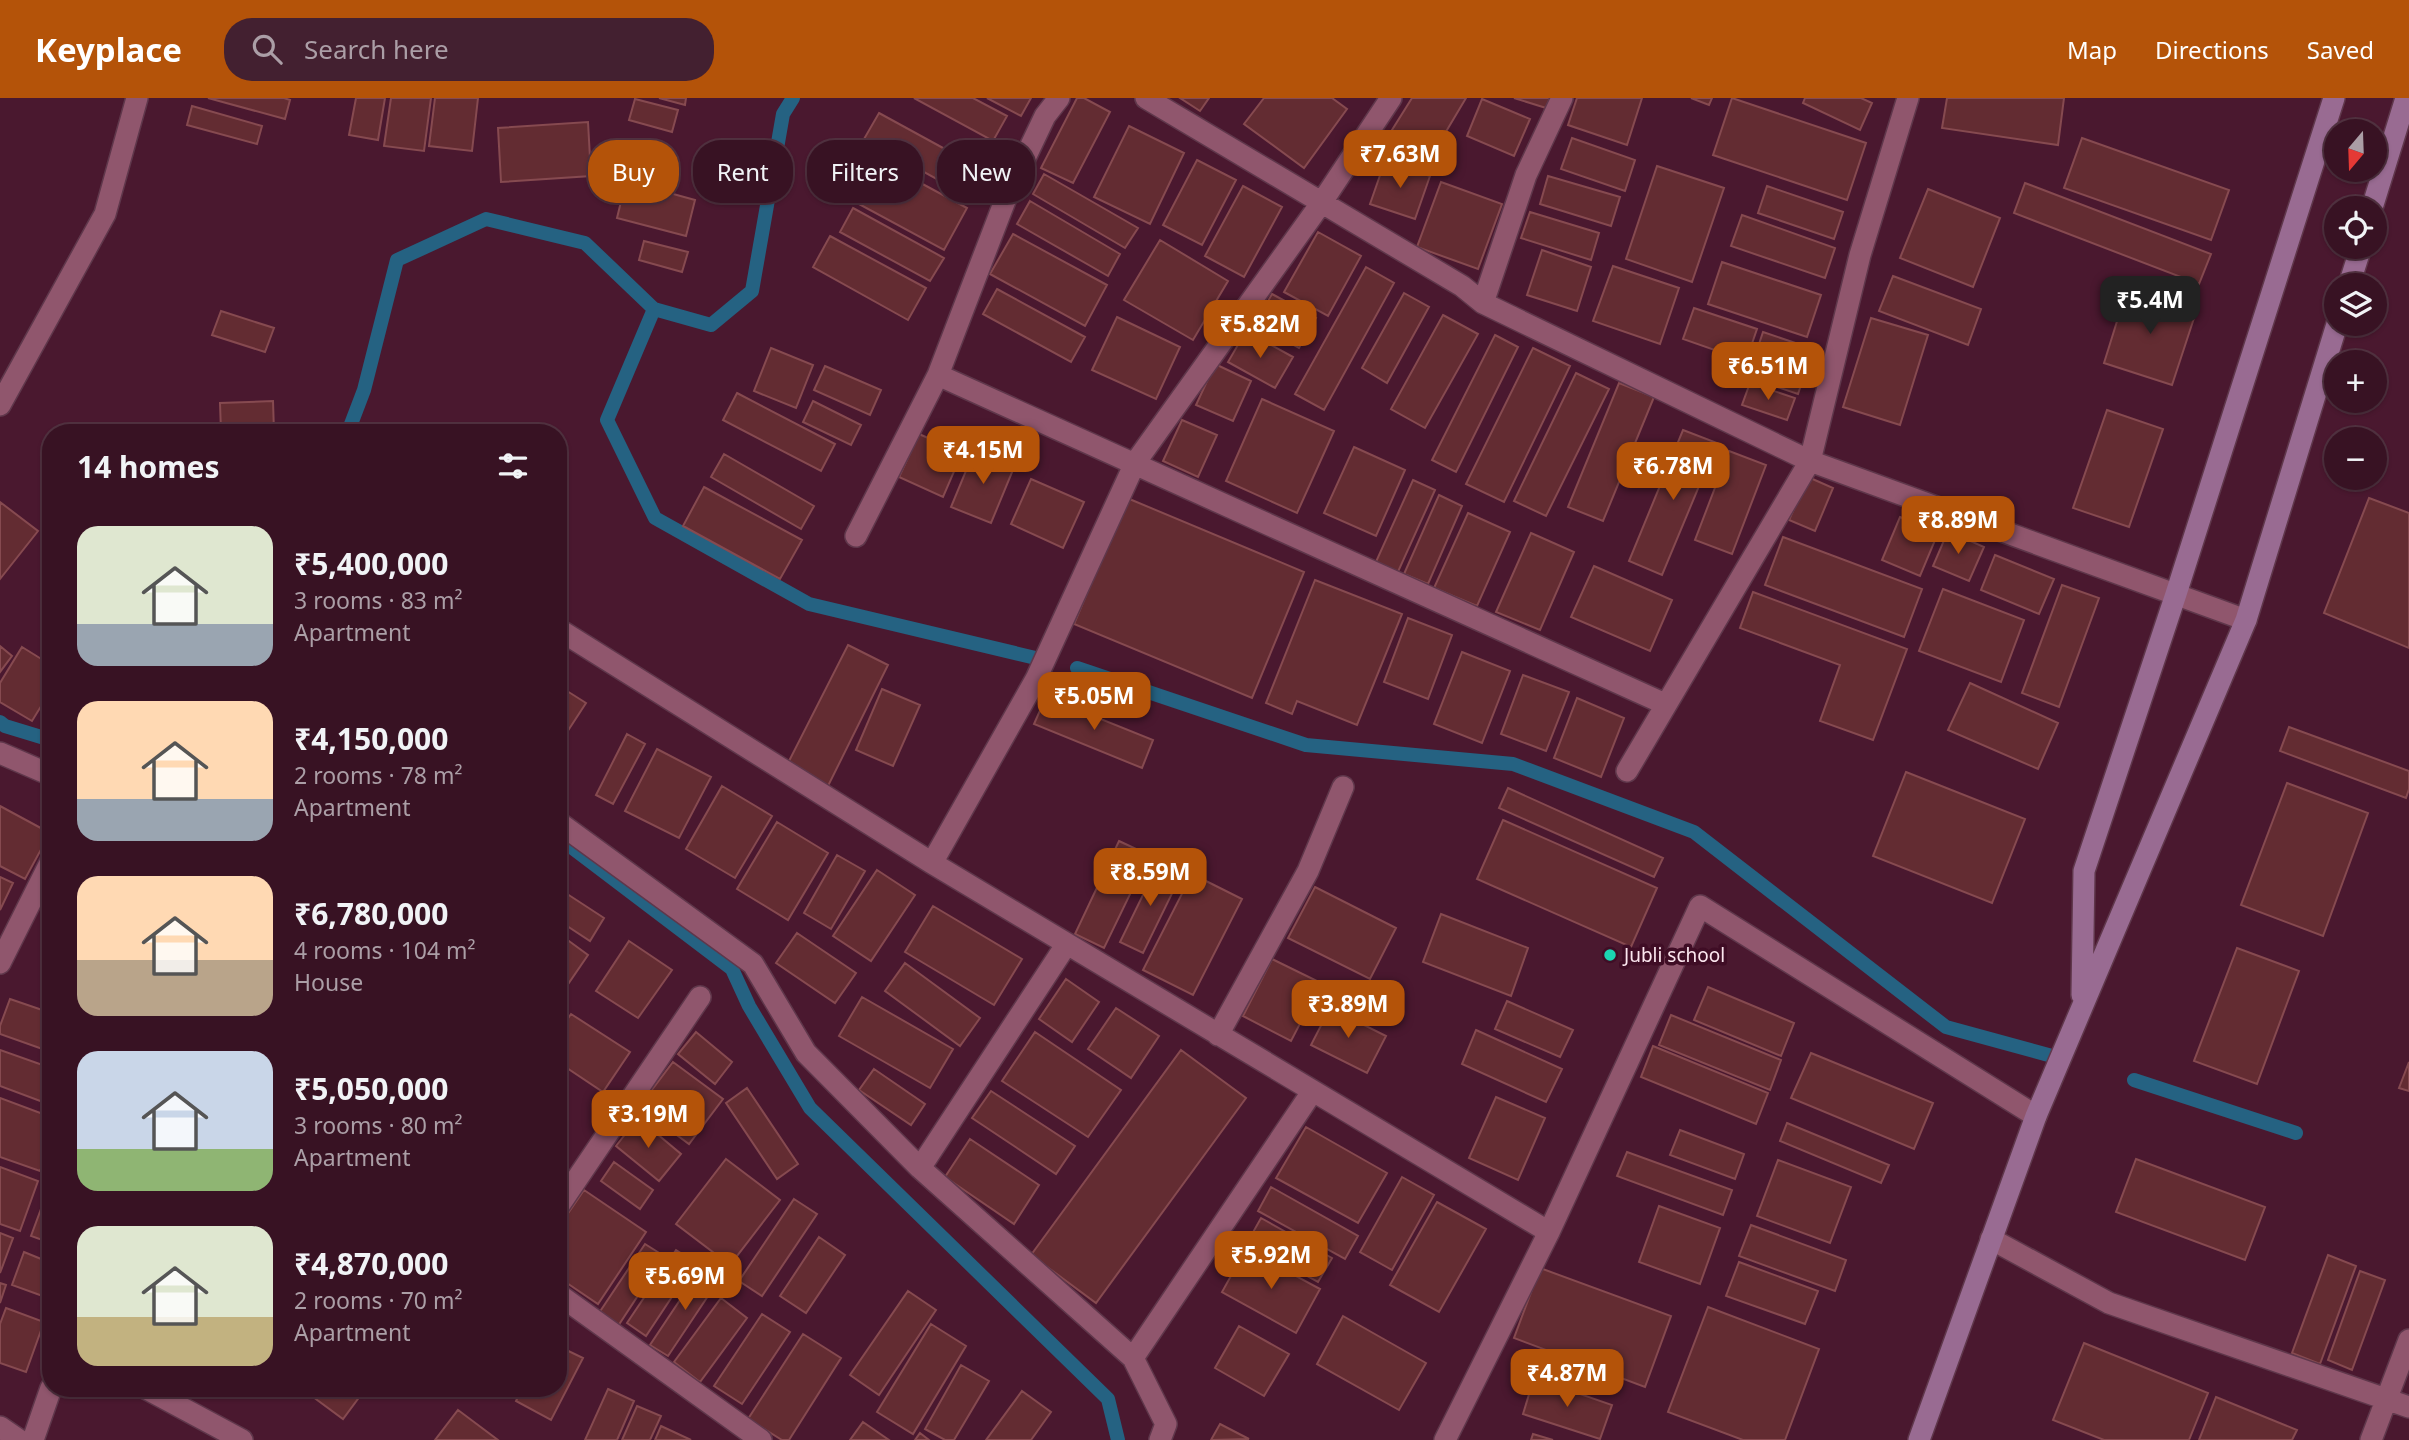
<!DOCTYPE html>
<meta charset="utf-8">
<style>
:root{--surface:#381223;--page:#432030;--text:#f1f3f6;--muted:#ab9ea6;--line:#523241;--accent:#b45309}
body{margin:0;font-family:"Noto Sans",sans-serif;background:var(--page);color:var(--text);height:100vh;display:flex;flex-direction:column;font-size:26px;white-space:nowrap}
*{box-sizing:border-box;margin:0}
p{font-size:23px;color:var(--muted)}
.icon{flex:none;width:38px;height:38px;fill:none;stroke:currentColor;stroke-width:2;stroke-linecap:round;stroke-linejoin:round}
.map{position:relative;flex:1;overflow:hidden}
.drawer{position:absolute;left:42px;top:326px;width:525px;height:973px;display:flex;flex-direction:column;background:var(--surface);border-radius:28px;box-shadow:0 2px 5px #0004,0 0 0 2px var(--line)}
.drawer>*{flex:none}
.guide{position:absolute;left:588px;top:42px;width:665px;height:63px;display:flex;gap:14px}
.needle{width:46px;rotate:199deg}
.buttons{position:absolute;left:2324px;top:21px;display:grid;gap:14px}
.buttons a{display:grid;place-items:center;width:63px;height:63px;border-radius:50%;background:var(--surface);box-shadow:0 2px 5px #0004,0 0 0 2px var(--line);font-size:35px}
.price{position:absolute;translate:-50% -60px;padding:0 16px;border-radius:14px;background:var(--accent);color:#fff;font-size:23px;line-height:46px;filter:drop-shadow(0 2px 4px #0008)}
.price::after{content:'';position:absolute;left:50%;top:42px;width:21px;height:16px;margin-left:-10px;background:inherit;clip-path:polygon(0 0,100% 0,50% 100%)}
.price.on{background:#222;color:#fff}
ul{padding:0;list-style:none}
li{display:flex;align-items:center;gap:21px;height:175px;padding:0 35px}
li span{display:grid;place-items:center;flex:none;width:196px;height:140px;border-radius:21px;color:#555}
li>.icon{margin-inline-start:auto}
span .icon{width:84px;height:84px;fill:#fffc;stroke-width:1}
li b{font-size:30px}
h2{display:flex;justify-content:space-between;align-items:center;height:84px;padding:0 35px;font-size:30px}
.tag{padding:0 24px;border-radius:28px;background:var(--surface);box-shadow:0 2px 5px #0004,0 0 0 2px var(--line);font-size:24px;line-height:63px}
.tag.on{background:var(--accent);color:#fff}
header{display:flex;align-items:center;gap:42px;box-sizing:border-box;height:98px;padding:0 35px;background:var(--accent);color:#fff}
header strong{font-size:33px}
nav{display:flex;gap:38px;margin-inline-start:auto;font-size:24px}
.search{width:490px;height:63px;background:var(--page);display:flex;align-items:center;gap:18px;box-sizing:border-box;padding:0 24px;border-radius:28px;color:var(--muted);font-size:26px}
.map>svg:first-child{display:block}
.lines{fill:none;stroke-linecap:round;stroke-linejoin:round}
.stream{stroke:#256282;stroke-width:14}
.building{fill:#632c32;stroke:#864a50;stroke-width:2}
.street-casing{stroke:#5f374b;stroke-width:24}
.secondary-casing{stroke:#5f374b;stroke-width:24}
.street{stroke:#90566d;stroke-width:21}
.secondary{stroke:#996b92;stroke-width:21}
.poi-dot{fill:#1bd5b1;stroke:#3f0d25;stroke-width:2.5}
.labels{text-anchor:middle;stroke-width:7;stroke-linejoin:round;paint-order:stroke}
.poi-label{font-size:19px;fill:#fce7ef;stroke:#3f0d25;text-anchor:start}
</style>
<header>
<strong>Keyplace</strong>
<div class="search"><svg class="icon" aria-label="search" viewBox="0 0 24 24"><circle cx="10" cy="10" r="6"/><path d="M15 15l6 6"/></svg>Search here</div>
<nav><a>Map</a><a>Directions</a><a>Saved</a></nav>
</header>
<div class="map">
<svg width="2409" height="1342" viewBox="0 0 2409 1342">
<rect width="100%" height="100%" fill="#4a182f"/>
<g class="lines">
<!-- stream -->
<path class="stream" d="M654,211L607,322L655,420L809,506L1044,562
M348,334L364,292L397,162L486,121L585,145L654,211L711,227L752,193L783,16L793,0
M1077,570L1306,647L1513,666L1694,734L1946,929L2063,961
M0,624L5,628L51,642
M558,739L732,871L749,908L810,1010L1108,1301L1118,1342
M2134,982L2296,1035"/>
</g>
<!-- building -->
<path class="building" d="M208,0H284L290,2L285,21Z
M356,0H385L378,42L349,37Z
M391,0H431L424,53L384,48Z
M435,0H478L472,53L429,48Z
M659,0H686L685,7Z
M914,0H973L1007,18L993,43Z
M987,0H1031L1021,18Z
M1077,0H1084L1110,14L1073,85L1041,70Z
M1180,0H1209L1200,13Z
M1264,0H1332L1347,11L1304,70L1244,26Z
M1412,0H1466L1428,64L1387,40Z
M1514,0H1550L1546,10Z
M1577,0H1642L1627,47L1568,27Z
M1691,0H1712L1709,7Z
M1732,0L1866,45L1847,102L1713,57Z
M1805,0H1861L1872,5L1860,32L1803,5Z
M1947,0H2064L2058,47L1942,30Z
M635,1L678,12L672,34L629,22Z
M1482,1L1530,21L1514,58L1467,38Z
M192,8L262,28L257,46L187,27Z
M879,15L976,68L962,95L864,41Z
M588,24L591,78L501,84L498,30Z
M1129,28L1184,55L1150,126L1094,99Z
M1572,40L1635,62L1625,93L1561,71Z
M2082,40L2229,92L2211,142L2064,90Z
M856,50L967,110L944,152L833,92Z
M1197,62L1236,82L1202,147L1163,127Z
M1385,63L1430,78L1415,121L1370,106Z
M1657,68L1724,90L1692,184L1626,161Z
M1044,76L1138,130L1125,150L1033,96Z
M1548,78L1620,99L1611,128L1540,106Z
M626,83L695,102L686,138L617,120Z
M1441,84L1502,106L1478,171L1417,149Z
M2025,85L2211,156L2199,186L2014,115Z
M1243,88L1282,109L1244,179L1205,158Z
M1767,88L1843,114L1834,141L1758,115Z
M1928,91L2000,120L1973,189L1900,160Z
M1030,103L1120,156L1108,178L1017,126Z
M853,110L944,160L930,183L840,134Z
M1530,114L1599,135L1591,162L1521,140Z
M1742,117L1835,150L1825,180L1731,148Z
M1318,134L1361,158L1328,218L1284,194Z
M1013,136L1107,187L1085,228L990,176Z
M830,138L926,190L908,222L813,169Z
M1160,142L1228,183L1193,242L1124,202Z
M644,143L688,154L682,174L639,162Z
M1542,152L1591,169L1577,213L1527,197Z
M1722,164L1821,197L1807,239L1708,206Z
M1613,168L1679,190L1660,246L1593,223Z
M1366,169L1394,185L1324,312L1295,296Z
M1893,178L1981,211L1968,247L1879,213Z
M2128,188L2197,211L2172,287L2104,265Z
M997,191L1085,239L1071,264L983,216Z
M1404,195L1429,209L1387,285L1362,270Z
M1272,196L1316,220L1299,250L1255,226Z
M1694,210L1757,231L1746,263L1683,241Z
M221,213L274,230L265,254L212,237Z
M1443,217L1478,236L1425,330L1391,311Z
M1117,219L1180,249L1156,301L1092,272Z
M1871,220L1928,237L1900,327L1843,309Z
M1246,233L1293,259L1275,290L1228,264Z
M1763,234L1813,251L1798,296L1748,279Z
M1495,237L1518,249L1456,374L1432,362Z
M771,250L813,267L796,310L754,293Z
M1533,250L1570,268L1504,404L1466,386Z
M1215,266L1251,283L1233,323L1196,307Z
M825,268L881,292L870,317L814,292Z
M1576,275L1609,291L1546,418L1514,403Z
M1619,285L1654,299L1603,423L1568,409Z
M1750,285L1795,300L1787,322L1742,307Z
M737,295L835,346L821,373L723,322Z
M1262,301L1334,333L1297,415L1226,383Z
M273,303L274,334H221L220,305Z
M813,303L861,327L851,347L803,324Z
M2107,312L2163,331L2129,429L2073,410Z
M1182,322L1217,337L1198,379L1163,363Z
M1683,332L1717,345L1662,477L1629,463Z
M919,336L962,355L943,399L899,379Z
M1354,349L1405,372L1376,438L1324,415Z
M975,351L1015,367L991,425L951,409Z
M1729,353L1766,367L1732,456L1695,442Z
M724,356L814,408L801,431L711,379Z
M1808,379L1833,390L1815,433L1789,422Z
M1031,381L1084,404L1063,450L1011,426Z
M1413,382L1435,392L1397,476L1375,466Z
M704,389L802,442L780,481L683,428Z
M1439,397L1462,408L1428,486L1404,476Z
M1127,400L1304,474L1252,600L1074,526Z
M2369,400L2409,415V550L2324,515Z
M0,404L38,433L0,481Z
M1468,415L1510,434L1477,508L1434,490Z
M1900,419L1938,435L1920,478L1882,462Z
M1948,433L1984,449L1969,483L1933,468Z
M1531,435L1574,454L1540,532L1496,514Z
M1783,439L1922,491L1904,539L1765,487Z
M1995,457L2054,481L2039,516L1981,492Z
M1594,468L1672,502L1650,553L1571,519Z
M1315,482L1402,516L1357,627L1297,603L1292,616L1266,605Z
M2062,487L2099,500L2059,609L2022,595Z
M1943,491L2024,522L2001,584L1919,553Z
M1753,494L1907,551L1873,642L1820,623L1840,567L1740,530Z
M1408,520L1452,537L1428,601L1384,584Z
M848,547L888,567L828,688L787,667Z
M0,548L12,558L0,574Z
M22,549L51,567V592L32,623L0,604V585Z
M1462,554L1510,573L1482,645L1434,626Z
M1523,577L1569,594L1546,653L1501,636Z
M558,580L567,586L558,597Z
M1970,585L2058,625L2038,671L1948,632Z
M882,591L920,607L893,668L856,652Z
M567,593L586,605L558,648V607Z
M1046,599L1153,642L1142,670L1034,626Z
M1577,600L1624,620L1601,679L1554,660Z
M2289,629L2409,673V691L2406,700L2280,653Z
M627,636L645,646L613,706L596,697Z
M657,651L711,679L679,740L625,713Z
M1906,674L2025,721L1992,805L1873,758Z
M2287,685L2368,715L2323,838L2241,807Z
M722,688L772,718L735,780L686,751Z
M1508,690L1663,760L1654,779L1499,710Z
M0,708L50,735L25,781L0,768Z
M1503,722L1657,790L1631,849L1477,781Z
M777,724L828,755L788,822L737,791Z
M1119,743L1149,757L1104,850L1075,836Z
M837,757L865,773L831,831L804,815Z
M1158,766L1181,777L1143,855L1120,844Z
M877,772L915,797L871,863L833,838Z
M1192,776L1242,801L1193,897L1143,872Z
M0,779L13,785L0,812Z
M1315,789L1396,830L1370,881L1288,840Z
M558,790L604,820L590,843L558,822Z
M933,808L1022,861L994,907L905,854Z
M1441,816L1528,850L1511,898L1423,864Z
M558,835L588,857L564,892L558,888Z
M797,835L856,875L835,905L776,865Z
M629,843L672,872L638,920L596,893Z
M2237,850L2299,873L2257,986L2194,963Z
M1272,861L1321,885L1291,943L1243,918Z
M905,865L980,920L960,948L885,893Z
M1066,881L1099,904L1072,944L1039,921Z
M1708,889L1794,925L1781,958L1694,922Z
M862,899L953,951L930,990L839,938Z
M10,901L51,915V954L0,936V928Z
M1507,903L1573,932L1560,959L1495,931Z
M1116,910L1159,938L1131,980L1088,951Z
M1330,910L1386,938L1367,975L1311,947Z
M571,916L630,954L603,994L558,964V935Z
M1671,917L1781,962L1770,992L1659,947Z
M1476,932L1562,971L1546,1004L1462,966Z
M696,934L732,964L715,986L678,956Z
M1035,934L1121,992L1088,1039L1002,983Z
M1653,948L1768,995L1756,1026L1641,979Z
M0,952L51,970V1007L0,988Z
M1181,952L1246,1000L1096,1205L1031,1157Z
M1811,955L1933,1005L1914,1051L1791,1000Z
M673,964L723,1001L689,1046L639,1009Z
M2409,964V993L2399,990Z
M874,971L925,1006L911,1027L859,992Z
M747,990L798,1066L777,1081L726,1005Z
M991,993L1075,1048L1056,1076L972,1020Z
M1496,999L1545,1020L1518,1082L1469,1060Z
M0,1000L51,1019V1044L40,1073L0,1059Z
M638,1020L681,1056L659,1083L616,1048Z
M1787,1025L1889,1067L1881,1085L1780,1043Z
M1306,1029L1387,1075L1358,1125L1276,1080Z
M1680,1032L1744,1056L1735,1081L1670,1057Z
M970,1041L1039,1087L1014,1126L945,1079Z
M1627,1054L1732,1092L1723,1117L1617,1078Z
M726,1061L780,1102L730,1167L676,1126Z
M2136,1061L2265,1109L2245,1162L2116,1114Z
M1778,1062L1851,1089L1830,1145L1757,1118Z
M614,1064L653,1092L640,1111L601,1083Z
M0,1069L38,1083L20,1133L0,1126Z
M1402,1079L1434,1097L1392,1172L1360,1154Z
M51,1084V1145L31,1138Z
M1271,1089L1358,1138L1345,1161L1258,1113Z
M584,1092L646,1134L598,1206L558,1179V1130Z
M794,1101L817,1116L762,1198L739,1183Z
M1437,1104L1486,1131L1439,1214L1390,1187Z
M1659,1108L1720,1130L1700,1186L1639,1164Z
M1261,1120L1332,1160L1318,1184L1247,1145Z
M1751,1127L1846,1162L1835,1193L1739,1158Z
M0,1135L13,1140L0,1175Z
M819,1139L845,1157L806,1215L780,1198Z
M645,1146L664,1158L618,1228L599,1215Z
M1246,1151L1320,1191L1296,1235L1222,1194Z
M676,1152L695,1164L646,1238L627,1225Z
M24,1154L51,1165V1201L12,1187Z
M2328,1157L2356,1168L2320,1266L2292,1255Z
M1739,1164L1818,1193L1805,1226L1726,1198Z
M702,1169L720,1180L668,1258L650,1247Z
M1540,1170L1671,1218L1645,1289L1514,1240Z
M2360,1173L2385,1182L2352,1272L2328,1262Z
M0,1185L6,1187L0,1205Z
M908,1193L936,1212L879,1297L850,1277Z
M721,1200L747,1220L700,1284L674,1264Z
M1708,1209L1819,1251L1785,1342H1743L1668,1314Z
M6,1210L44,1224L26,1274L0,1265V1226Z
M762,1216L790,1234L742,1306L714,1288Z
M1343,1218L1426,1265L1399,1312L1317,1266Z
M931,1226L966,1248L913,1336L877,1314Z
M1239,1228L1289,1256L1264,1298L1215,1270Z
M803,1236L841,1260L789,1342H782L748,1321Z
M2084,1245L2208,1295L2189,1342H2104L2053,1322Z
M558,1248L583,1260L551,1322L516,1303L522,1290H558Z
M961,1267L989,1283L954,1342H945L925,1331Z
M1534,1280L1612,1307L1600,1341L1523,1316Z
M301,1290H366L343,1321Z
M608,1291L634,1303L617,1342H585Z
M1022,1293L1051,1314L1031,1342H986Z
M2216,1299L2297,1332L2292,1342H2199Z
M637,1308L661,1318L650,1342H622Z
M458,1312L498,1342H435Z
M863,1324L889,1342H850Z
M1220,1326L1249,1341L1211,1342Z
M661,1328L691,1342H655Z
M920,1335L929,1342H915Z
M1533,1336L1553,1342H1531Z"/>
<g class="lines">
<!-- street casing -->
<g class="street-casing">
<path id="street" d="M1146,0L1462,188L1483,205L1810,363L2246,522
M1483,205L1526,77L1562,0
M938,277L1665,606
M0,307L105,116L137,0
M856,438L938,277L1006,100L1045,18L1059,0
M558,531L932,765L1549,1134
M0,655L51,677
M1627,673L1810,363L1860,157L1908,0
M558,724L753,866L806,955L920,1070L1133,1260L1166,1326L1160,1342
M932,765L1036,581L1135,365L1322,104L1391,0
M0,865L51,763
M1218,937L1308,773L1343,689
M920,1070L1066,847
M558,1109L700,899
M1991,1141L2109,1205L2409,1309
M558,1196L761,1342
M1133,1260L1312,994
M145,1290L242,1342
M0,1329L19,1342
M33,1342L51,1290
M1445,1342L1549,1134L1700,808L2036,1018
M2371,1342L2409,1242"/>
</g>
<!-- secondary casing -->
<g class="secondary-casing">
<path id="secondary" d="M2372,110L2406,0
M2349,187L2361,149
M2082,897L2084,773L2176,496L2334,0
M1919,1342L2036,1018L2246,522L2337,226"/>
</g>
<!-- street -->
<use href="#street" class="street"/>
<!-- secondary -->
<use href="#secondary" class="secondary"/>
</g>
<!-- markers -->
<circle class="poi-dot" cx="1610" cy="857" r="7"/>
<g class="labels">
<!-- poi labels -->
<g class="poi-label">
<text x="1624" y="864">Jubli school</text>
</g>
</g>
</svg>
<div class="buttons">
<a><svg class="needle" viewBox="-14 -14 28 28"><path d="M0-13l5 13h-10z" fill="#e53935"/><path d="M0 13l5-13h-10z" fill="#ab9ea6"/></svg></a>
<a><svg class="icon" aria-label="locate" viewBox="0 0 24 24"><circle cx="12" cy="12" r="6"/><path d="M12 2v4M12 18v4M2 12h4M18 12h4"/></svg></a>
<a><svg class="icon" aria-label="layers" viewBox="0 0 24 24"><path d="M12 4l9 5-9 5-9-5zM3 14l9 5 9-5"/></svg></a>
<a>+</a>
<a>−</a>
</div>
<b class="price" style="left:1400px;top:92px">₹7.63M</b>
<b class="price on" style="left:2150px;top:238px">₹5.4M</b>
<b class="price" style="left:1260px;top:262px">₹5.82M</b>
<b class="price" style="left:1768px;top:304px">₹6.51M</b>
<b class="price" style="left:983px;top:388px">₹4.15M</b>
<b class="price" style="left:1673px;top:404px">₹6.78M</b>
<b class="price" style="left:1958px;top:458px">₹8.89M</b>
<b class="price" style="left:1094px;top:634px">₹5.05M</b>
<b class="price" style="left:1150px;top:810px">₹8.59M</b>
<b class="price" style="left:1348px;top:942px">₹3.89M</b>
<b class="price" style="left:648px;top:1052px">₹3.19M</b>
<b class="price" style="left:1271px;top:1193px">₹5.92M</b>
<b class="price" style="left:685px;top:1214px">₹5.69M</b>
<b class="price" style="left:1567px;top:1311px">₹4.87M</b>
<div class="guide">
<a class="tag on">Buy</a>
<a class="tag">Rent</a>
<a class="tag">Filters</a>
<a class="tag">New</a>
</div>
<section class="drawer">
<h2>14 homes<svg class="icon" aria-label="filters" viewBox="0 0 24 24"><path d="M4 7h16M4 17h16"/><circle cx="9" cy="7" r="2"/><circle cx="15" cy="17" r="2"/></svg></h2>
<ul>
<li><span style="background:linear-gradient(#dfe7d0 70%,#9aa5b1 0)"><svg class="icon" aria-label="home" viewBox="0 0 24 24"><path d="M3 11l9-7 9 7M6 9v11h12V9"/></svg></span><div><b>₹5,400,000</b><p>3 rooms · 83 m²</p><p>Apartment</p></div></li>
<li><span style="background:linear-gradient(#ffd9b3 70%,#9aa5b1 0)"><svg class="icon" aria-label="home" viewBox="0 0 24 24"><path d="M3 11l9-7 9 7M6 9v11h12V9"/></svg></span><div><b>₹4,150,000</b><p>2 rooms · 78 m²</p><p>Apartment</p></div></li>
<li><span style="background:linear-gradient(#ffd9b3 60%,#b9a48a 0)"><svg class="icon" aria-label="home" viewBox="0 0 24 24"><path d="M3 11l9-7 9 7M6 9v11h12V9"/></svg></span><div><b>₹6,780,000</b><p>4 rooms · 104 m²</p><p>House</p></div></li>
<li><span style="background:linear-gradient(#c9d6e8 70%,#8fb573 0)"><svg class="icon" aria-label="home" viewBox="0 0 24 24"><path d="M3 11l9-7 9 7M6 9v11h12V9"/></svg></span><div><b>₹5,050,000</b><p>3 rooms · 80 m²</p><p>Apartment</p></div></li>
<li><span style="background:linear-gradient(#dfe7d0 65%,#c2b280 0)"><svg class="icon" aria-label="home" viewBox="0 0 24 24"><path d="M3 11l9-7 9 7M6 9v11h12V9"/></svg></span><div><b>₹4,870,000</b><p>2 rooms · 70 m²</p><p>Apartment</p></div></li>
</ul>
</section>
</div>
